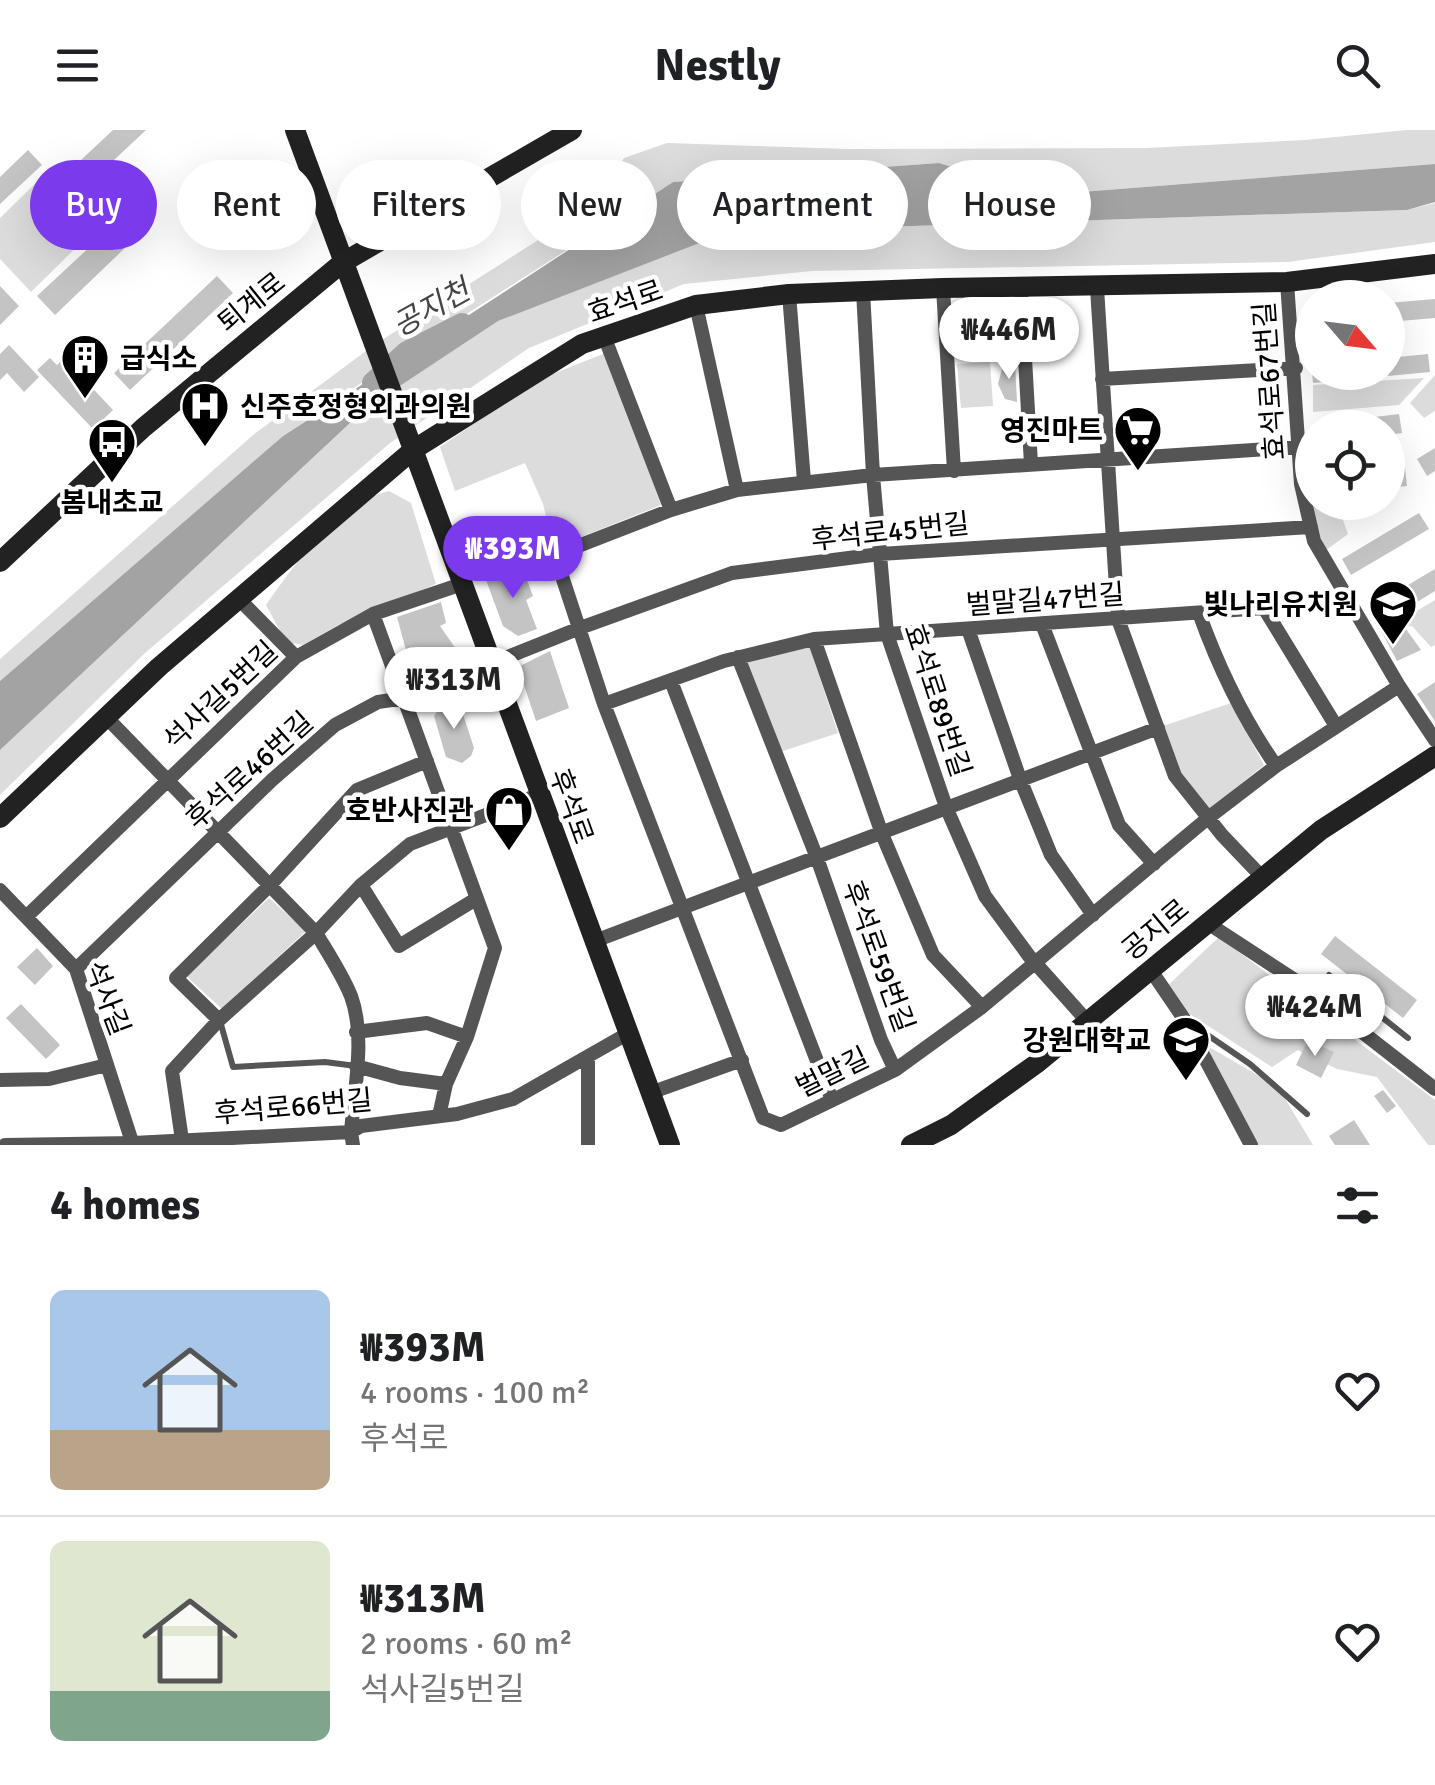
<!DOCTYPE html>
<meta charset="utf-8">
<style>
:root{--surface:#fff;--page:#f2f2f2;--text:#202124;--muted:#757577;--line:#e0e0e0;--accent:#7c3aed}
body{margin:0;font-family:Signika,"Noto Sans KR",sans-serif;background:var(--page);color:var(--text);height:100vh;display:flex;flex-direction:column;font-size:38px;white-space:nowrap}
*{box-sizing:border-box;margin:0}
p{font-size:32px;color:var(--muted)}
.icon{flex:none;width:55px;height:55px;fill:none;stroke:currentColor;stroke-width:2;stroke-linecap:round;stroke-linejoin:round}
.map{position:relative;height:1015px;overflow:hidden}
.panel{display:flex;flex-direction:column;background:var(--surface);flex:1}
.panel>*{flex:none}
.hud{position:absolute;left:30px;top:30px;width:1375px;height:90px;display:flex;gap:20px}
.needle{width:65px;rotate:118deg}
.buttons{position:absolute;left:1295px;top:150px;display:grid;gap:20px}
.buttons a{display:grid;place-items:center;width:110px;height:110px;border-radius:50%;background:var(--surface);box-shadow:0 10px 40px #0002;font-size:50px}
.price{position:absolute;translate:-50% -85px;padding:0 22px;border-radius:35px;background:#fff;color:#222;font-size:32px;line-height:65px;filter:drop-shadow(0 2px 5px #0008)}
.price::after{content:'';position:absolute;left:50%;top:60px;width:30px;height:22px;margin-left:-15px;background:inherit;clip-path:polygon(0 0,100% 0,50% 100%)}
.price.on{background:var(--accent);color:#fff}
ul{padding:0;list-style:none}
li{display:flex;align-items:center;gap:30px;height:250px;padding:0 50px}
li+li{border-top:2px solid var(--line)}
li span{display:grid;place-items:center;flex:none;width:280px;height:200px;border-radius:15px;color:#555}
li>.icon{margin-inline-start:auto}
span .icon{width:120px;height:120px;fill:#fffc;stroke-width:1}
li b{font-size:42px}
h2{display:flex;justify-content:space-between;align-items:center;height:120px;padding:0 50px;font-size:42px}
.pill{padding:0 35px;border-radius:45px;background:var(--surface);box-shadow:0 10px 40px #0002;font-size:35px;line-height:90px}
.pill.on{background:var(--accent);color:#fff}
header{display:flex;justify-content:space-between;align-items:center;height:130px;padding:0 50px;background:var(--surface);font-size:45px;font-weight:800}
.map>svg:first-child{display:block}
.green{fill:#dcdcdc}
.water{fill:#a3a3a3}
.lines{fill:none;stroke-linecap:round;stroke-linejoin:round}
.river{stroke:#a3a3a3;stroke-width:22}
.building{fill:#c4c4c4}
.lane{stroke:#555;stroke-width:6}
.street{stroke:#555;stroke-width:14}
.secondary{stroke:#222;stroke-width:20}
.labels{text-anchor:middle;stroke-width:9;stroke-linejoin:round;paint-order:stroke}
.street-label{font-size:28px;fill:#000;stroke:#fff}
.poi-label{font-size:28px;font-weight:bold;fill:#000;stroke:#fff;text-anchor:end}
.water-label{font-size:30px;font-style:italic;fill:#444;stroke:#fff}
</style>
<header><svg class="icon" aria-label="menu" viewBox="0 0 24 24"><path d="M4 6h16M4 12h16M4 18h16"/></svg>Nestly<svg class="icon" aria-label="search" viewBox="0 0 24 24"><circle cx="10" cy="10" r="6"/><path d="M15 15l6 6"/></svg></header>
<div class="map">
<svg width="1435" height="1015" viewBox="0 0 1435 1015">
<rect width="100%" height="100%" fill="#fff"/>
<!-- green -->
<path class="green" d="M1407,0H1435V34L1043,65L939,33L673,52L407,222L283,306L0,551V529L253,305L374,215L596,73L624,28L667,13L848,19L1146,18L1305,10Z
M46,43L96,98L31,162L0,129V88Z
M1435,73V112L1288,132L812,141L684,154L529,218L390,313L145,523L0,665V620L365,279L497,191L728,102L1407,80Z
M608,222L661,375L554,418L543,374L525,333L455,361L440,317L540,249Z
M990,232L993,276L961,278L957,234Z
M1435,245V281L1424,288L1410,273Z
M1424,248L1399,275L1313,282V255Z
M389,361L411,373L436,454L338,495L303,515L286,512L266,475C295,433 339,373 389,361Z
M1337,373L1348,404L1322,423L1304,404L1302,375Z
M1435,470V515L1431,517L1412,496L1390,497Z
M809,515L838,603L780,622L746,532Z
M1231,573L1264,635L1205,683L1172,636L1163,596Z
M269,768L306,801L222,879L186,846Z
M1219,807L1435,970V1015H1428L1377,947L1337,939L1298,920L1272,937L1174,874L1163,860Z
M1185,903L1278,957L1313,1015H1247Z"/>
<!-- water -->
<path class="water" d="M939,33L1043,65L1435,34V72L1407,80L728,102L498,191L365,279L0,620V551L283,306L673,52Z"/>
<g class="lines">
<!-- river -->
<path class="river" d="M373,253L407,222L462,194"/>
</g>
<!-- building -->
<path class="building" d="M113,0H146L97,46L81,30Z
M28,20L42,35L0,74V47Z
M108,100L125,118L55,185L37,166Z
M217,146L233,163L130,260L114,243Z
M0,156L19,176L0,195Z
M1435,169V188L1388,192V173Z
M9,215L39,247L24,262L7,243L0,250V224Z
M1428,224L1430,242L1388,246V228Z
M50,228L57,235L64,228L113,280L93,299L37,240Z
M1015,232L1017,272L1005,269L998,254L1003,235Z
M1312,242H1350V250L1313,253Z
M1399,284L1402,303L1388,305V298H1342V291Z
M1435,318V341L1427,346L1417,329Z
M1405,337L1407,356L1388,358V339Z
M1419,383L1429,399L1351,445L1342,429Z
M522,437L533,466L526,470L537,499L518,506L503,496L486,450Z
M1435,439V461L1396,485L1421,520L1397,531L1369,478Z
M441,472L446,493L440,496L456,519L453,533L413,546L397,487Z
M550,521L569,578L536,591L518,537Z
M1435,552V591L1417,564Z
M454,571L460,575L474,618L471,626L462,633L446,627L434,586L440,577Z
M1335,806L1417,870L1403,888L1321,824Z
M37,818L53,836L35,855L17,837Z
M21,874L60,915L46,929L6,888Z
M1308,910L1334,922L1321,948L1296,935Z
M1383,960L1396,976L1387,983L1374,966Z
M1354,990L1370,1015H1335L1329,1006Z"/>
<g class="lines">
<!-- lane -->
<path class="lane" d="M1329,845L1408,908
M220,891L233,937L325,932L356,936
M1190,893L1250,934L1307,984"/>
<!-- street -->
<path class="street" d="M1287,152L1301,354L1314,411L1399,556L1435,610
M943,158L954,341
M1021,158L1031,334
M1097,158L1118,489L1175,646L1222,705L1262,747
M863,161L873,345L887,504L946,677L985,766L1029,826L1087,891
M789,164L804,351
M696,175L737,360
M604,206L671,380
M1102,249L1296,238
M1300,317L873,345L737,360L671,380L555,425L604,574L763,988L781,995L895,940L982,877L1208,688L1276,636L1399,556
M238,468L296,527
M1199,483C1219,539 1242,587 1276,636
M373,484L495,818L467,907L446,954L439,986
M1042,494L1119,695L1154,734
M968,499L1020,649L1051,725L1093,785
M814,509L882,704L933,825L982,877
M738,527L817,728L881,910L895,940
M671,551L832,970
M604,574L724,531L814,509L1264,478L1336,596
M106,587L316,803C328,823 342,844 351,866C366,907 354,960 351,1002L353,1015
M361,755L399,816L476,769
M0,760L76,839L133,1015
M26,787L296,527L373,484L462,454
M1206,792L1298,852L1435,959
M592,812L1158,598
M76,839L272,650L335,595L378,572L405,568L580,498L732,443L880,424L1311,397
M1150,839L1184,889L1251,1015
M219,890L176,848L270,755L357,660L427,631
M356,902L427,893L467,907
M588,929V1015
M356,936L400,948L446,954
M0,950L49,949L107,935
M650,963L742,930
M182,1010L172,941L219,890L316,803L361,755L410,714L538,665
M5,1015L133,1013L351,1002L361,996L457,984L513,969L627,904"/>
<!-- secondary -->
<path class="secondary" d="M295,0L670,1015
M0,432L143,298L342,133L572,0
M0,688L159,537L413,320L582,214L696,175L789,164L943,158L1287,152L1435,134
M911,1015L951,995L1036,934L1321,700L1435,626"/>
</g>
<!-- icons -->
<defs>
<g id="building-pin" transform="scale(2.5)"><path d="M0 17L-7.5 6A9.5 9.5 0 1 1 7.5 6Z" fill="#000" stroke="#fff"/><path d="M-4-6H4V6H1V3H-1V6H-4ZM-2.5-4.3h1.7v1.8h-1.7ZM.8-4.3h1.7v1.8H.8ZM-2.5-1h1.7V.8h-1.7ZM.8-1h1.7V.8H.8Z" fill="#fff"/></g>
<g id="hospital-pin" transform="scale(2.5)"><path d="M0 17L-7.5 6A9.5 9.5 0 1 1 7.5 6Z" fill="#000" stroke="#fff"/><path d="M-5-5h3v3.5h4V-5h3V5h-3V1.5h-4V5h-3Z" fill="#fff"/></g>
<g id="supermarket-pin" transform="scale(2.5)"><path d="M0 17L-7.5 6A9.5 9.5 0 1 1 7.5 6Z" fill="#000" stroke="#fff"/><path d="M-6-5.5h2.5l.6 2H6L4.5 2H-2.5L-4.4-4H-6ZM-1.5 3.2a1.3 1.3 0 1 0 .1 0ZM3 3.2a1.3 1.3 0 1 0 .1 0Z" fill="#fff"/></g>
<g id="bus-pin" transform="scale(2.5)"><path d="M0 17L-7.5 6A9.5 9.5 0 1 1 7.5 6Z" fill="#000" stroke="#fff"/><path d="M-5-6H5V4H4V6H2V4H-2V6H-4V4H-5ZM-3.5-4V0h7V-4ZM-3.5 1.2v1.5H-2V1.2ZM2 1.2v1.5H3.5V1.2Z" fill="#fff"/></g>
<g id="school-pin" transform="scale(2.5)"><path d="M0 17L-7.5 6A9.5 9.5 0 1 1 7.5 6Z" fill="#000" stroke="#fff"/><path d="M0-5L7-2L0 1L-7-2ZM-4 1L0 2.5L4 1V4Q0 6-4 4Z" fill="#fff"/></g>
<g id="shop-pin" transform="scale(2.5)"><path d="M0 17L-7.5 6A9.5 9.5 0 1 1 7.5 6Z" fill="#000" stroke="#fff"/><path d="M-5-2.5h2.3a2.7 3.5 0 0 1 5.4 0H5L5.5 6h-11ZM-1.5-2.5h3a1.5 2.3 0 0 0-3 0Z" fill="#fff"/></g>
<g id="university-pin" transform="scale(2.5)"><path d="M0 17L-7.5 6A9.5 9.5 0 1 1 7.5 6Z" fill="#000" stroke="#fff"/><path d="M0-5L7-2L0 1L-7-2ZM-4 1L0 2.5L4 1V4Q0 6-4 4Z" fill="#fff"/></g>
</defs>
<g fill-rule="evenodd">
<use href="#building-pin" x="85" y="228"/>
<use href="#hospital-pin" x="205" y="276"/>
<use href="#supermarket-pin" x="1138" y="300"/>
<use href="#bus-pin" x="112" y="312"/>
<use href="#school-pin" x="1393" y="474"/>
<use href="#shop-pin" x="509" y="680"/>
<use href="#university-pin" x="1186" y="910"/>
</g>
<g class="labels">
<!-- street labels -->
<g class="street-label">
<text transform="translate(625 171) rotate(-19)" y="10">효석로</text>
<text transform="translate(251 172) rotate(-39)" y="10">퇴계로</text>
<text transform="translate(1269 251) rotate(-94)" y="10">효석로67번길</text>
<text transform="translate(890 401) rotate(-6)" y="10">후석로45번길</text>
<text transform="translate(1045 469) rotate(-4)" y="10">벌말길47번길</text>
<text transform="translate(220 565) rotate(-43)" y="10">석사길5번길</text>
<text transform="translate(938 570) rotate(72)" y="10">효석로89번길</text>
<text transform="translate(249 640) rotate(-42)" y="10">후석로46번길</text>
<text transform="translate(572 676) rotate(70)" y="10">후석로</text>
<text transform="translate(1155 799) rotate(-40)" y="10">공지로</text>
<text transform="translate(879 826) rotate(70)" y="10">후석로59번길</text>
<text transform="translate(108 868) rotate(69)" y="10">석사길</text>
<text transform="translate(832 942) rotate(-26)" y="10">벌말길</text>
<text transform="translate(293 976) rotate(-5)" y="10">후석로66번길</text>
</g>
<!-- poi labels -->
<g class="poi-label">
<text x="120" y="238" text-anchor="start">급식소</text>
<text x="240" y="286" text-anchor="start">신주호정형외과의원</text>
<text x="1103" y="310">영진마트</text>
<text x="112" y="382" text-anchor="middle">봄내초교</text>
<text x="1358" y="484">빛나리유치원</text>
<text x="474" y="690">호반사진관</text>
<text x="1151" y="920">강원대학교</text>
</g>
<!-- water labels -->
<g class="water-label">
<text transform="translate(431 178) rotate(-29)" y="10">공지천</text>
</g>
</g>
</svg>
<div class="buttons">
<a><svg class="needle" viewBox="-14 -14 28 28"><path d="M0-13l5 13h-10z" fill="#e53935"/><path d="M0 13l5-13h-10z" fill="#757577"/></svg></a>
<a><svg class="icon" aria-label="locate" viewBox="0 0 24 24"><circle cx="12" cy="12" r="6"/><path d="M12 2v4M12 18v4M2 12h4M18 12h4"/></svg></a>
</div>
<b class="price" style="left:1009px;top:252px">₩446M</b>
<b class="price on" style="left:513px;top:471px">₩393M</b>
<b class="price" style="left:454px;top:602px">₩313M</b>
<b class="price" style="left:1315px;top:929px">₩424M</b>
<div class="hud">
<a class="pill on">Buy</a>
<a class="pill">Rent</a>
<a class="pill">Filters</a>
<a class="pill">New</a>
<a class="pill">Apartment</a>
<a class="pill">House</a>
</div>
</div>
<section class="panel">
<h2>4 homes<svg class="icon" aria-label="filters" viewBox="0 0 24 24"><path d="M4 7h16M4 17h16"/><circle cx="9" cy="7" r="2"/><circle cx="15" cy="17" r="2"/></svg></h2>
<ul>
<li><span style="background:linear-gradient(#a9c7e8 70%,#b9a48a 0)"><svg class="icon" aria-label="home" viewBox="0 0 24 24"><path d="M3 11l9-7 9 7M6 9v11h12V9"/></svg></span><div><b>₩393M</b><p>4 rooms · 100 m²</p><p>후석로</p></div><svg class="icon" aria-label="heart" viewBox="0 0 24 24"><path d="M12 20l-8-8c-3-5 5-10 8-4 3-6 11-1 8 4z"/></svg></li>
<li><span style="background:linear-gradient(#dfe7d0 75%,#7fa58c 0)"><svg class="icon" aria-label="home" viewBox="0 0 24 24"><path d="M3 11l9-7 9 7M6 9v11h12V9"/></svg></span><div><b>₩313M</b><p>2 rooms · 60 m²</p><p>석사길5번길</p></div><svg class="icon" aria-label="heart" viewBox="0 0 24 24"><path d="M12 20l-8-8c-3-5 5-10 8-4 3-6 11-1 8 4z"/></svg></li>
</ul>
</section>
